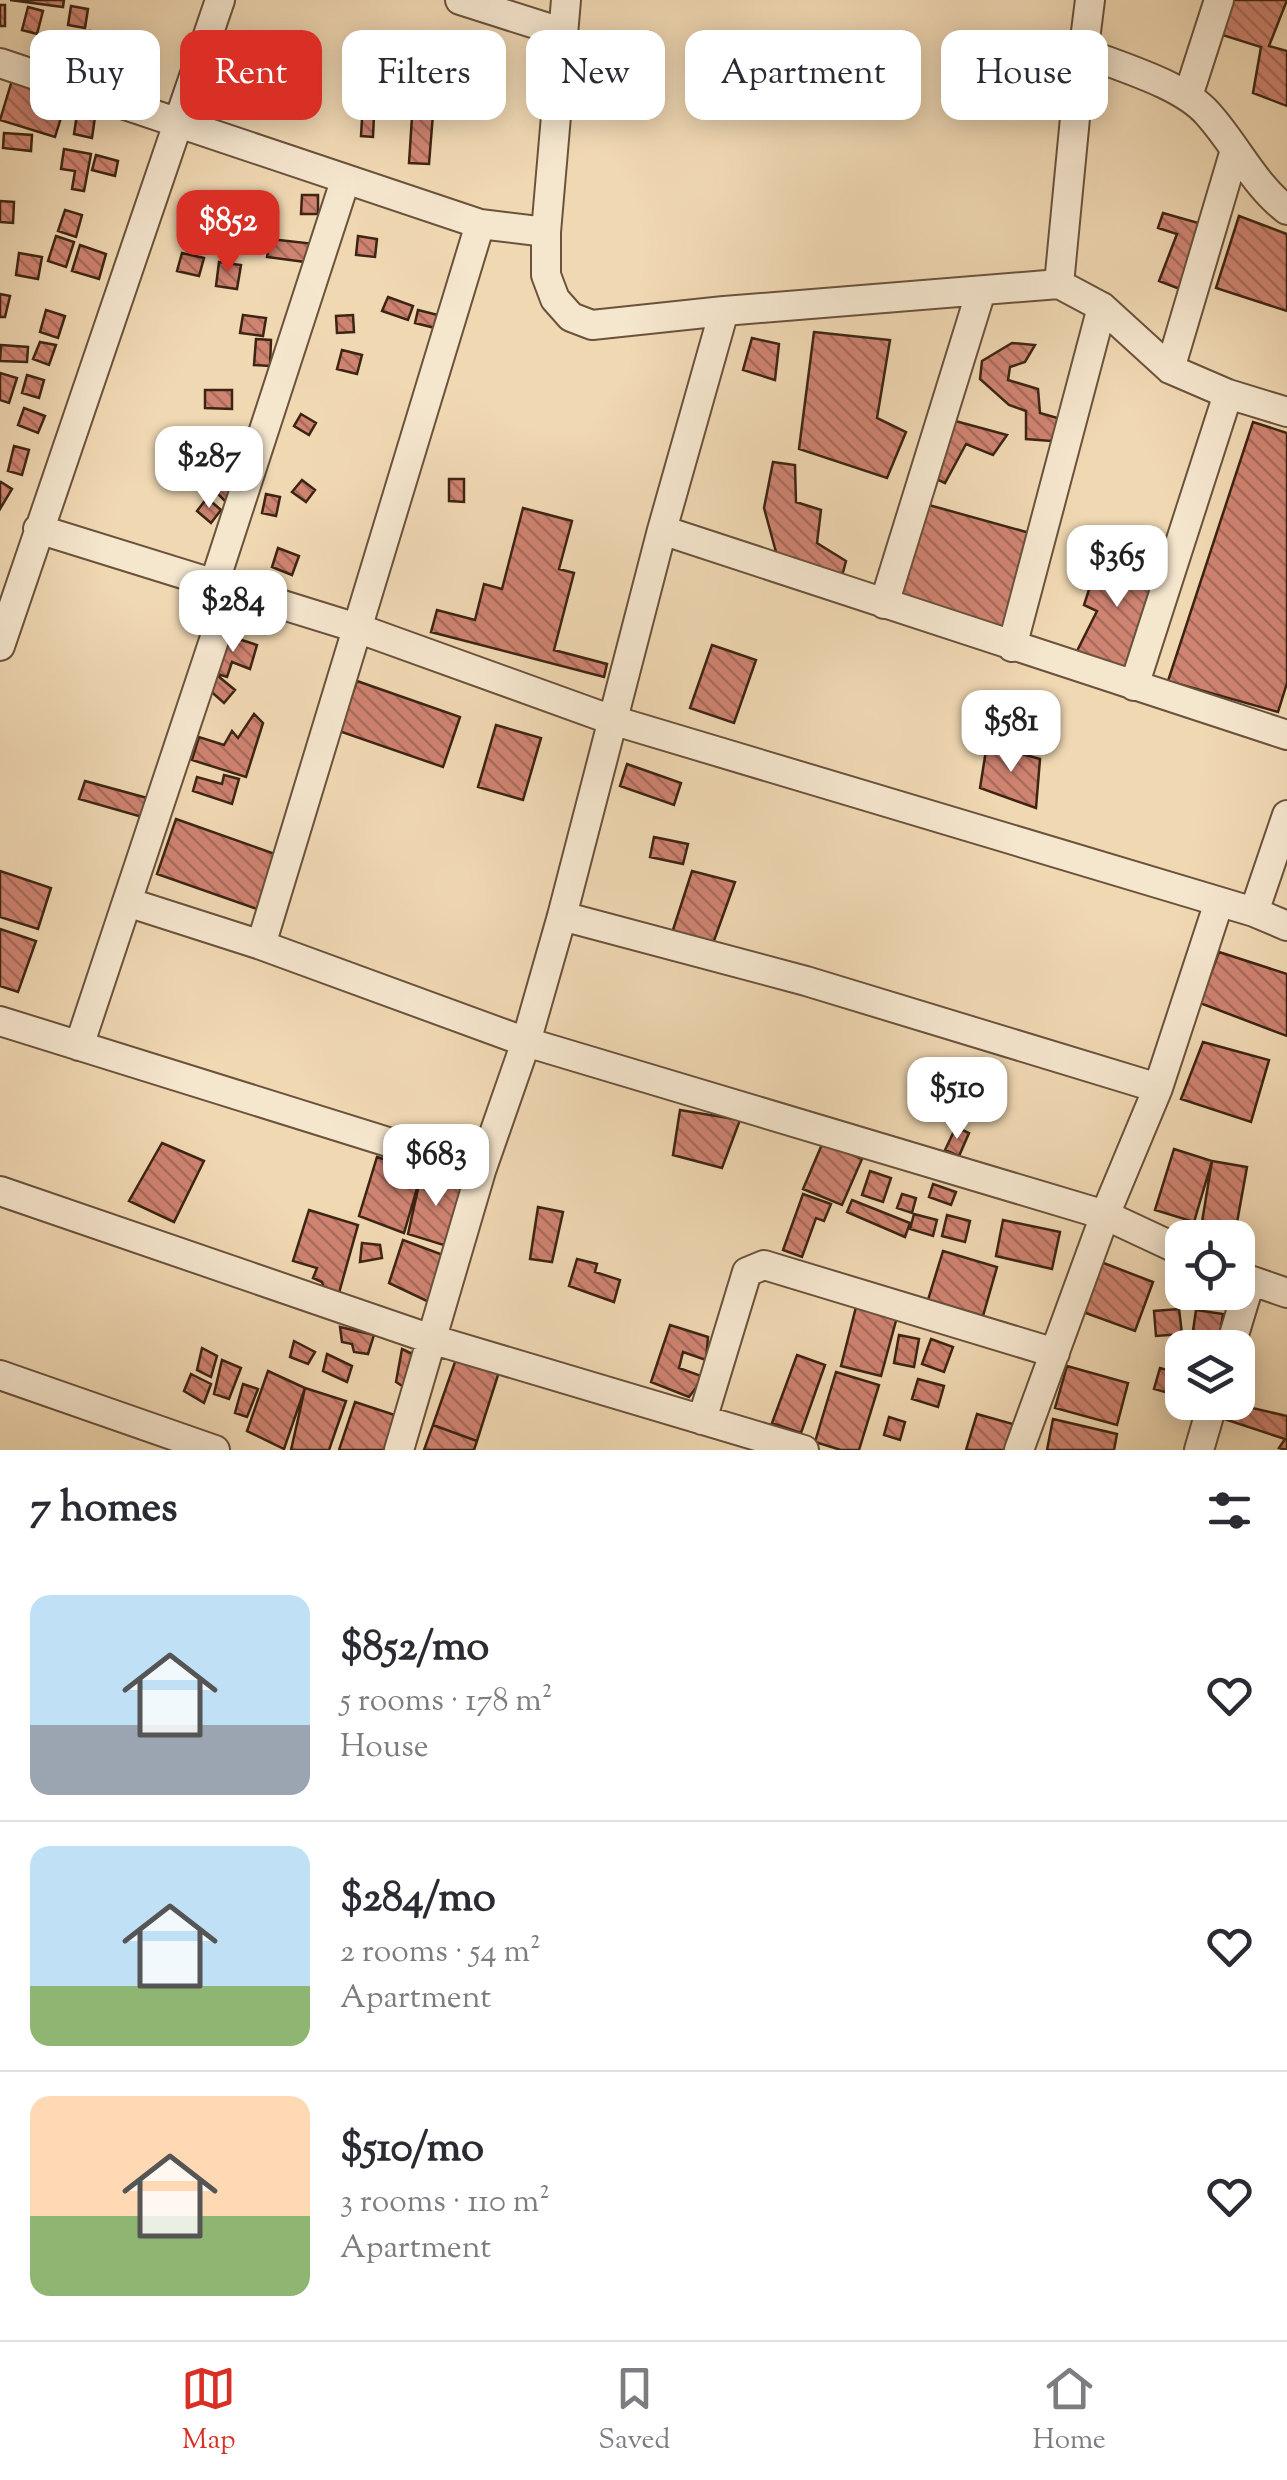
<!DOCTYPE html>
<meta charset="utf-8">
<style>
:root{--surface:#fff;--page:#f7f7f7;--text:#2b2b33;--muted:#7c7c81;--line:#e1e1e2;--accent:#d93025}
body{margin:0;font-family:"Sorts Mill Goudy",serif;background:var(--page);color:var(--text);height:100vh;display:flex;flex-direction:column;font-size:38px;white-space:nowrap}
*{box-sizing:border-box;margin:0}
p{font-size:32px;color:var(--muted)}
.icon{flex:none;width:55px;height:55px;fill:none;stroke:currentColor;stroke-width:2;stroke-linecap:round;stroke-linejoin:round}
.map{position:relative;height:1450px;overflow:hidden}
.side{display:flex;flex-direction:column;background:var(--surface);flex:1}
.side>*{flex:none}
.hud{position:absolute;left:30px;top:30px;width:1228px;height:90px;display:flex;gap:20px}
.tools{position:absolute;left:1165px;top:1220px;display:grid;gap:20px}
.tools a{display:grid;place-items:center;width:90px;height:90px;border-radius:20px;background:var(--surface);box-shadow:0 5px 25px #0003;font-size:50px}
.price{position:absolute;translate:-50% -85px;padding:0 22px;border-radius:20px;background:#fff;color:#222;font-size:32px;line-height:65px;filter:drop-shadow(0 2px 5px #0008)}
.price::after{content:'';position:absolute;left:50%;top:60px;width:30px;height:22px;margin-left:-15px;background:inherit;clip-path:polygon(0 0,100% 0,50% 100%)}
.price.current{background:var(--accent);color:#fff}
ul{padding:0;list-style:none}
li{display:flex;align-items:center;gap:30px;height:250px;padding:0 30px}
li+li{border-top:2px solid var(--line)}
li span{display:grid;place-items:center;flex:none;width:280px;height:200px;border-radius:20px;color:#555}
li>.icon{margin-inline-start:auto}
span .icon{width:120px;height:120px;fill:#fffc;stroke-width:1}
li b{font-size:42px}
h2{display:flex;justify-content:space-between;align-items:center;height:120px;padding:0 30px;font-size:42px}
.pill{padding:0 35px;border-radius:20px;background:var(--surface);box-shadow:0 5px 25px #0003;font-size:35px;line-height:90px}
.pill.current{background:var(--accent);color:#fff}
.tab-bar{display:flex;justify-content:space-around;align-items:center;height:140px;border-top:2px solid var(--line);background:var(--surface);font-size:28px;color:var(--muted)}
.tab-bar a{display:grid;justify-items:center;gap:5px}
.tab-bar .current{color:var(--accent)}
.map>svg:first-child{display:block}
.building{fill:url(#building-back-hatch);stroke:#3d2513;stroke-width:2.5}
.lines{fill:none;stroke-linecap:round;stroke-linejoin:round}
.street-casing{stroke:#6a523b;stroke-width:32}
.street{stroke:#f5e6ce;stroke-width:28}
</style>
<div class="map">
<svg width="1287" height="1450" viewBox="0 0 1287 1450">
<defs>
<pattern id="building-back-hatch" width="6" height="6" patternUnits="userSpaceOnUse" patternTransform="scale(2.5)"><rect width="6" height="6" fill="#cf8371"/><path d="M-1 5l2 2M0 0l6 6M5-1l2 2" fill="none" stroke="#a96b5c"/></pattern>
</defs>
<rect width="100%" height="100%" fill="#f0d8b3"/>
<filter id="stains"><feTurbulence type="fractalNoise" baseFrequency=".002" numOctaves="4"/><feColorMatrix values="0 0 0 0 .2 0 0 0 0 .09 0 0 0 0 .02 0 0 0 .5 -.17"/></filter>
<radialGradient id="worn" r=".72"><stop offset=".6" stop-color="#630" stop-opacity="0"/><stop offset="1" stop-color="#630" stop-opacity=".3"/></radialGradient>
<!-- building -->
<path class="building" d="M10,0H64L63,7Z
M1222,0H1287L1269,46L1287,51V106L1253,93L1261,47L1216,33Z
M0,5H5V26H0Z
M71,6L88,9L85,28L68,25Z
M28,7L43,11L37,34L22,30Z
M90,31L108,34L104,52L86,49Z
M276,36L300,37L298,80L274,79Z
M132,52L133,75L120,76L118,53Z
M13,77L68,95L55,137L0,120Z
M364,85L435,89L429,164L409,163L412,117L374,115L373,137L361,136Z
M77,114L95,117L92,138L74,134Z
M4,133L32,135L31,151L3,148Z
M64,149L91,154L84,191L72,189L75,171L61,169Z
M96,155L118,161L115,176L92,170Z
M302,195H318V214H301Z
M0,201L14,202L13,223L0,222Z
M243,203L265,204L264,218L242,217Z
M65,210L82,215L76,237L58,231Z
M200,212L218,222L203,249L185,239Z
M1163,213L1202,224L1180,289L1159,281L1177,234L1158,228Z
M1239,216L1287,234V311L1216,288Z
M56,236L74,242L66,267L48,261Z
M358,236L377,239L375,257L356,255Z
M270,239L315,244L313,263L267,257Z
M80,245L106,254L99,279L72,271Z
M19,253L42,257L38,279L16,275Z
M182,253L204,258L199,276L177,271Z
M219,262L241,265L237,289L216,286Z
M0,294L10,296L5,317H0Z
M388,297L413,306L408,320L382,311Z
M46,310L65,316L58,338L40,332Z
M418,310L446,317L439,329L415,323Z
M243,315L266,318L263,336L240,333Z
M353,315L354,332L337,333L336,316Z
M814,332L890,340L877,418L906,432L887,478L799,449Z
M752,338L779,344L775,380L743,370Z
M256,339L271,340L270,366L254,365Z
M40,342L56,345L49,365L33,359Z
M1012,343L1035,345L1025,362L1010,367L1008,380L1038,389L1040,413L1061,419L1051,441L1026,439V411L1009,405L980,379L982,361Z
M1,345L28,347L27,362L0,361Z
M342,350L362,355L357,374L337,369Z
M0,373L17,378L9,403L0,400Z
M27,375L44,380L39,398L22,393Z
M205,390H232V409L205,408Z
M24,408L45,416L38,433L18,425Z
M301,414L316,423L309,435L294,426Z
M948,419L1007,435L993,455L966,444L945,483L928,475Z
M1253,422L1287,433V683L1278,712L1168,681Z
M178,440L192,457L175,470L161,453Z
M14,446L29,450L22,475L8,471Z
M773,462L795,465L796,502L821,510L817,543L846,561L842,576L800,565L776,552L764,508Z
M449,479H464V502L449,501Z
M302,480L315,490L306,502L292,492Z
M1,482L12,489L0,509V484Z
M228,482L238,493L227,503L217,493Z
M266,494L280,497L276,516L262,513Z
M207,498L221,510L211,523L197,511Z
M918,502L1030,533L1004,628L900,597Z
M523,508L572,521L559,569L574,573L554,650L607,664L604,677L431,632L437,610L475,620L484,584L502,589Z
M278,548L299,556L292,575L272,567Z
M1117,549L1141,553L1136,570L1160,580L1126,671L1075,655L1097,611L1084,605L1097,565L1109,564Z
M223,634L257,645L250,669L232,662L227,677L211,672Z
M712,645L756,660L734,723L690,708Z
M218,676L235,690L224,703L207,688Z
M357,681L460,717L443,767L339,731Z
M254,714L263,723L246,777L192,760L199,737L224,745L232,731L238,738Z
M496,725L541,738L523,800L478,787Z
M987,744L1040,759L1036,808L980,788Z
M627,764L681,783L674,805L620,786Z
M224,775L239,779L232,804L193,791L197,777L222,784Z
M85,781L147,798L142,817L79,799Z
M176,819L275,854L257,909L157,874Z
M654,837L688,844L683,864L650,857Z
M0,871L51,888L38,929L0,917Z
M692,871L735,882L711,949L671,936Z
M0,929L36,941L18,992L0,986Z
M1219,952L1287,974V1036L1200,1003Z
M1203,1042L1269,1060L1251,1122L1181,1099Z
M680,1110L740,1120L722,1168L673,1155Z
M956,1127L969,1133L959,1156L945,1150Z
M823,1142L862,1159L842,1205L803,1189Z
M162,1143L204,1161L174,1222L129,1201Z
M1174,1149L1212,1161L1194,1222L1155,1210Z
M377,1157L422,1171L404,1233L359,1216Z
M1212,1161L1247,1167L1236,1228L1202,1222Z
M422,1171L466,1186L450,1247L408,1234Z
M870,1171L891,1178L883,1202L862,1195Z
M933,1184L956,1192L951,1205L929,1197Z
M803,1194L831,1204L824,1221L816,1218L802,1257L783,1250Z
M902,1194L916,1198L912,1213L897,1208Z
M852,1200L910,1223L905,1237L847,1212Z
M538,1207L563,1212L552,1262L530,1259Z
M309,1210L358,1225L339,1293L324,1289L322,1282L313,1278L317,1268L293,1261Z
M914,1214L937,1220L933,1236L910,1229Z
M947,1215L970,1221L965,1242L942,1236Z
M1003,1220L1060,1232L1052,1269L996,1256Z
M403,1240L443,1255L429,1302L389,1283Z
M362,1243L380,1245L382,1258L360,1262Z
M943,1251L997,1267L983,1316L928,1300Z
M577,1259L597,1264L595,1272L620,1280L614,1302L569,1286Z
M1101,1262L1153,1282L1135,1331L1083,1312Z
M856,1307L897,1317L881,1376L841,1366Z
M1179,1309L1182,1334L1156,1336L1154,1311Z
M1196,1310L1223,1314L1220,1335L1193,1331Z
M670,1325L708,1337L706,1360L683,1352L679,1368L704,1377L689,1397L651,1382Z
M340,1327L374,1335L368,1354L354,1352L352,1344L342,1342Z
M899,1335L919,1339L914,1367L894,1363Z
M931,1339L953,1347L944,1372L922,1364Z
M294,1341L315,1352L308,1364L290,1357Z
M202,1348L217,1356L211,1377L197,1370Z
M402,1349L419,1357L410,1391L396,1382Z
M327,1354L352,1366L347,1382L323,1371Z
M797,1355L825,1365L801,1433L772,1423Z
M456,1359L499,1372L477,1441L433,1425Z
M222,1360L241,1368L229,1399L214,1394Z
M1067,1366L1128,1383L1117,1425L1055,1408Z
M1160,1368L1181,1374L1176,1395L1154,1389Z
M268,1371L305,1388L284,1449L247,1431Z
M836,1372L879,1385L859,1450H841L815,1442Z
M191,1374L211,1384L204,1403L184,1391Z
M918,1379L944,1386L938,1407L912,1399Z
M243,1384L258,1389L247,1417L235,1413Z
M305,1388L346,1401L329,1450H291Z
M355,1402L401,1417L390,1450H339Z
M1226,1402L1287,1416V1450L1279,1448L1285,1439L1221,1418Z
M977,1414L1020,1426L1013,1450H966Z
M889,1417L905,1422L900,1440L884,1435Z
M1053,1419L1117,1434L1114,1450H1047Z
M433,1425L477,1441L474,1450H424Z"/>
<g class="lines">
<!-- street casing -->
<g class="street-casing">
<path id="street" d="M460,0L561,32
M566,0L546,232V275L555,299L571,317L592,325L724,311L1059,284L1102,307L1170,369L1228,394L1287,412
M1083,52C1120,67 1182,84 1208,114C1236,145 1254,185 1287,210
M0,63L480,224L546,232
M1188,96L1219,0
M1059,284L1075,118L1090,0
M1170,369L1235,150
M38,529L357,628L612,720L1254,912L1287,926
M662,530L1287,735
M214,584L345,181
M884,604L981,291
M0,646L220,0
M1012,647L1102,307
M1134,686L1228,394
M127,902L261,945L526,1042L1105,1215L1182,1251
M1254,912L1287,815
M562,916L806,981L1158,1088
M261,945L480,224
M0,1021L481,1171
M79,1046L231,589
M0,1191L431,1339L804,1450
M1238,1276L1287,1293
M1230,1348L1250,1282
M0,1375L215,1450
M702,1420L747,1272L764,1265L1055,1353
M399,1450L481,1171L526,1042L562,916L662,530L724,311
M1019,1450L1105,1215L1158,1088L1219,902
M1199,1450L1213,1402"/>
</g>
<!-- street -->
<use href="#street" class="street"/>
</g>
<rect width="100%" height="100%" filter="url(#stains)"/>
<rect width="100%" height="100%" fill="url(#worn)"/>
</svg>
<div class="tools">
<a><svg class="icon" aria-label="locate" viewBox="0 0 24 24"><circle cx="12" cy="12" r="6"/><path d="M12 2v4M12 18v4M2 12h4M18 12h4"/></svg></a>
<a><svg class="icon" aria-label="layers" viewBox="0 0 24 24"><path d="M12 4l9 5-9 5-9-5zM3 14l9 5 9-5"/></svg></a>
</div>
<b class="price current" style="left:228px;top:275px">$852</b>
<b class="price" style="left:209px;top:511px">$287</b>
<b class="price" style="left:1117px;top:610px">$365</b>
<b class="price" style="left:233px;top:655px">$284</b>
<b class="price" style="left:1011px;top:775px">$581</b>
<b class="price" style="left:957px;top:1142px">$510</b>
<b class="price" style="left:436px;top:1209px">$683</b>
<div class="hud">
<a class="pill">Buy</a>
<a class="pill current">Rent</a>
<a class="pill">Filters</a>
<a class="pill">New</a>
<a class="pill">Apartment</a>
<a class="pill">House</a>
</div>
</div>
<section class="side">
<h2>7 homes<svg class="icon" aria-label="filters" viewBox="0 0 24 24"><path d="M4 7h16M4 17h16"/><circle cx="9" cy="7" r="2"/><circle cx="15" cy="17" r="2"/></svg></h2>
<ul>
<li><span style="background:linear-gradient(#bfe0f5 65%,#9aa5b1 0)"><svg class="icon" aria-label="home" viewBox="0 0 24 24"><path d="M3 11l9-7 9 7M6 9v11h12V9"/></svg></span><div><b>$852/mo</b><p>5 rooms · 178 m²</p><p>House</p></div><svg class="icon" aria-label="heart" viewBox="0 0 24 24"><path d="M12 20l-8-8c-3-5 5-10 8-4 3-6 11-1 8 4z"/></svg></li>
<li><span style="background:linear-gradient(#bfe0f5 70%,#8fb573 0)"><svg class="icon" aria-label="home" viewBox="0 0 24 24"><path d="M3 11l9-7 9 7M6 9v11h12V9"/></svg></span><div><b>$284/mo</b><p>2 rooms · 54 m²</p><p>Apartment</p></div><svg class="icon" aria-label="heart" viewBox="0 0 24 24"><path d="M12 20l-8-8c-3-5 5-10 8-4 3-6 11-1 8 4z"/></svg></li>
<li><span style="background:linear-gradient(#ffd9b3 60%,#8fb573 0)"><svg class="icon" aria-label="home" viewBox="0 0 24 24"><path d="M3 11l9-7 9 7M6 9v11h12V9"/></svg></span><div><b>$510/mo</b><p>3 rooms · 110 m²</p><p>Apartment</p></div><svg class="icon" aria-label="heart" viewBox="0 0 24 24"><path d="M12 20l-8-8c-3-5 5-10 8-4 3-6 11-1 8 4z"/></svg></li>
</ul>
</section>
<nav class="tab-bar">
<a class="current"><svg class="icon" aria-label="map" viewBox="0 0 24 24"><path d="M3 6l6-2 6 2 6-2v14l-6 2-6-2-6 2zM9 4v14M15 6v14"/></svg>Map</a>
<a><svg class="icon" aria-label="saved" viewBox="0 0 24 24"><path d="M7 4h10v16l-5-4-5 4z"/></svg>Saved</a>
<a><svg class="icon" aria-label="home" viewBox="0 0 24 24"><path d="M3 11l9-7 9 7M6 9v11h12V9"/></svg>Home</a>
</nav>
